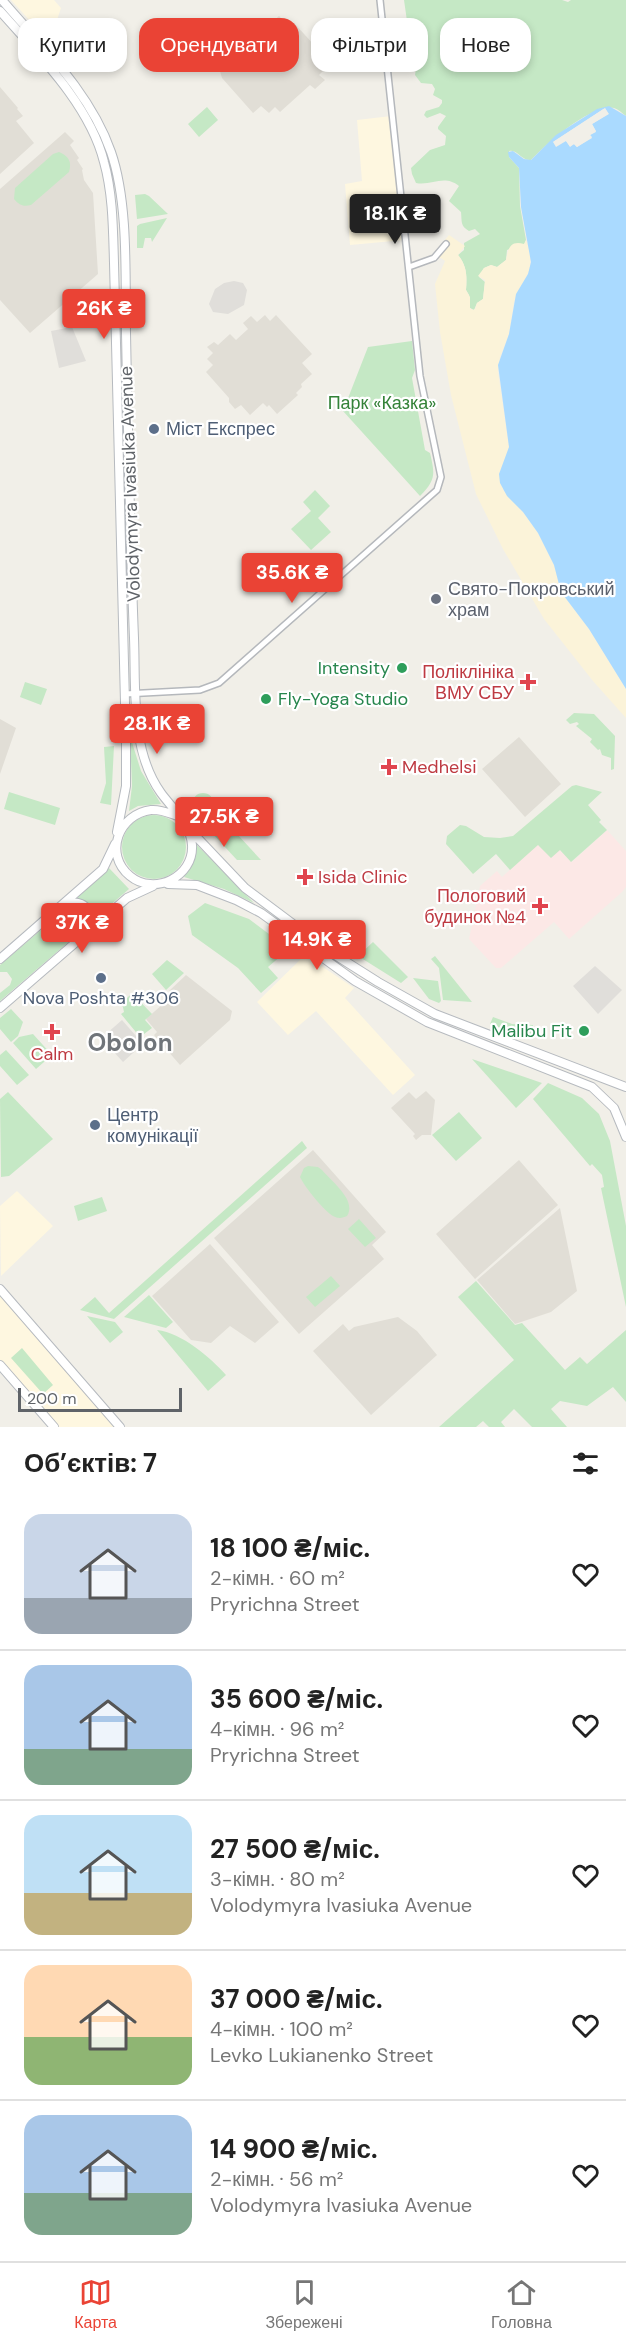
<!DOCTYPE html>
<html lang="uk">
<meta charset="utf-8">
<style>
:root{--surface:#fff;--page:#f2f2f2;--text:#222;--muted:#767676;--line:#e0e0e0;--accent:#ea4335}
body{margin:0;font-family:"DM Sans",sans-serif;background:var(--page);color:var(--text);height:100vh;display:flex;flex-direction:column;font-size:22px;white-space:nowrap}
*{box-sizing:border-box;margin:0}
p{font-size:20px;color:var(--muted)}
.icon{flex:none;width:33px;height:33px;fill:none;stroke:currentColor;stroke-width:2;stroke-linecap:round;stroke-linejoin:round}
.map{position:relative;height:1427px;overflow:hidden}
.details{display:flex;flex-direction:column;background:var(--surface);flex:1}
.details>*{flex:none}
.guide{position:absolute;left:18px;top:18px;width:591px;height:54px;display:flex;gap:12px}
.scale{position:absolute;left:18px;bottom:15px;width:164px;box-sizing:border-box;padding-left:6px;border:3px solid #5f6368;border-top:0;font-size:16px;line-height:21px;white-space:nowrap;color:#5f6368;-webkit-text-stroke:4px #fff;paint-order:stroke}
.price{position:absolute;translate:-50% -51px;padding:0 14px;border-radius:6px;background:var(--accent);color:#fff;font-size:20px;line-height:39px;filter:drop-shadow(0 2px 3px #0008)}
.price::after{content:'';position:absolute;left:50%;top:36px;width:18px;height:14px;margin-left:-9px;background:inherit;clip-path:polygon(0 0,100% 0,50% 100%)}
.price.on{background:#222;color:#fff}
ul{padding:0;list-style:none}
li{display:flex;align-items:center;gap:18px;height:150px;padding:0 24px}
li+li{border-top:2px solid var(--line)}
li span{display:grid;place-items:center;flex:none;width:168px;height:120px;border-radius:18px;color:#555}
li>.icon{margin-inline-start:auto}
span .icon{width:72px;height:72px;fill:#fffc;stroke-width:1}
li b{font-size:26px}
h2{display:flex;justify-content:space-between;align-items:center;height:72px;padding:0 24px;font-size:26px}
.chip{padding:0 21px;border-radius:18px;background:var(--surface);box-shadow:0 3px 9px #0003;font-size:21px;line-height:54px}
.chip.on{background:var(--accent);color:#fff}
.tabs{display:flex;justify-content:space-around;align-items:center;height:84px;border-top:2px solid var(--line);background:var(--surface);font-size:16px;color:var(--muted)}
.tabs a{display:grid;justify-items:center;gap:3px}
.tabs .on{color:var(--accent)}
.map>svg:first-child{display:block}
.commercial{fill:#fef7e0}
.industrial{fill:#e0deda}
.education{fill:#e1ded6}
.medical{fill:#fce8e6}
.green{fill:#c5e8c5}
.sand{fill:#fbf3d9}
.water{fill:#aadaff;fill-rule:evenodd}
.pier{fill:#f1efe8}
.lines{fill:none;stroke-linecap:round;stroke-linejoin:round}
.minor-casing{stroke:#b5b8bc;stroke-width:8}
.secondary-casing{stroke:#b6babf;stroke-width:10}
.minor{stroke:#fff;stroke-width:5}
.secondary{stroke:#fff;stroke-width:8}
.service-dot{fill:#5c6f8a;stroke:#fff;stroke-width:2}
.worship-dot{fill:#6b7280;stroke:#fff;stroke-width:2}
.leisure-dot{fill:#2e9e5b;stroke:#fff;stroke-width:2}
.health-dot{fill:#e0444e;stroke:#fff;stroke-width:2}
.labels{text-anchor:middle;stroke-width:4.5;stroke-linejoin:round;paint-order:stroke}
.park-label{font-size:18px;fill:#348238;stroke:#fff}
.service-label{font-size:18px;fill:#4e5e75;stroke:#fff;text-anchor:start}
.street-label{font-size:18px;fill:#5f6368;stroke:#fff}
.worship-label{font-size:18px;fill:#5b616d;stroke:#fff;text-anchor:start}
.leisure-label{font-size:18px;fill:#27864d;stroke:#fff;text-anchor:end}
.health-label{font-size:18px;fill:#be3a42;stroke:#fff;text-anchor:end}
.district-label{font-size:24px;font-weight:bold;fill:#70757a;stroke:#fff}
</style>
<div class="map">
<svg width="626" height="1427" viewBox="0 0 626 1427">
<rect width="100%" height="100%" fill="#f1efe8"/>
<!-- commercial -->
<path class="commercial" d="M11,0H54L61,8L56,23L42,34Z
M391,116L404,240L350,245L345,184L362,181L357,120Z
M305,955L354,988L345,998L415,1075L393,1095L316,1011L288,1035L257,1002Z
M17,1191L53,1226L1,1276L0,1206Z
M0,1291L118,1427H56L0,1362Z"/>
<!-- industrial -->
<path class="industrial" d="M234,281L243,283L247,290L244,305L228,314L213,312L209,304L215,289L224,283Z
M72,327L86,361L59,368L51,331Z
M595,966L622,990L598,1014L573,986Z
M122,1020L143,1044L123,1062L111,1049L106,1034Z"/>
<!-- education -->
<path class="education" d="M279,16L289,27L294,23L326,58L320,64L325,69L319,75L325,80L315,89L310,85L280,112L275,107L269,113L261,106L253,113L222,78L218,64L235,49L231,34L248,19L260,33Z
M0,87L18,108L17,109L23,116L16,121L34,143L0,174Z
M65,132L74,141L70,145L79,158L77,160L83,169L82,170L84,180L93,193L98,274L30,333L0,300V189Z
M265,315L270,321L276,315L312,354L302,363L312,374L301,384L302,387L296,393L298,395L277,414L269,405L267,407L263,403L250,415L241,405L235,409L229,402V398L206,372L213,365L207,359L213,353L207,347L214,342L218,345L230,334L236,340L248,329L243,323L251,316L257,322Z
M0,719L16,728L0,774Z
M519,737L561,784L525,817L482,769Z
M186,975L232,1011L230,1020L180,1065L154,1035L157,1032L146,1019L172,996L169,991Z
M426,1091L435,1100L431,1135H422L416,1140L413,1136L415,1134L391,1108L409,1092L416,1099Z
M313,1150L386,1232L372,1245L384,1259L299,1334L214,1238Z
M519,1160L558,1205L475,1279L436,1234Z
M560,1208L577,1291L551,1312L515,1324L477,1280Z
M210,1244L279,1322L255,1343L230,1326L211,1343L191,1340L152,1296Z
M398,1317L417,1331L437,1355L371,1415L313,1351L343,1324L349,1331L354,1327Z"/>
<!-- medical -->
<path class="medical" d="M607,830L626,851V887L622,892L569,939L554,922L501,968H496L469,939L480,886L497,871L502,877L538,844L560,850L572,862Z"/>
<!-- green -->
<path class="green" d="M404,0H562L568,2L571,0H626V116C622,113 618,109 614,108C591,104 547,143 531,160C521,161 518,149 509,151V157L519,168L520,206L526,240L524,245L507,250L506,260L497,267L491,265L484,268L479,277L485,282L483,299L477,303L474,310L470,308L469,295L466,290C467,276 467,266 458,255L464,250V243L480,234L475,229L469,231C460,226 462,221 461,212L449,201L459,186C444,174 432,186 416,183L412,174L411,168L430,150L445,145L446,136L438,129V127L446,116L440,113L427,118L424,115L426,111L439,107L442,103V100L433,95L435,89L432,84L421,83L415,75L416,69L422,64L411,49Z
M207,107L218,120L199,137L188,124Z
M59,152C69,156 72,162 69,172L31,205C23,207 19,205 14,199L15,188L53,154Z
M145,194L149,196L168,214L137,219L135,195Z
M167,218L152,242L151,238H145L143,248H137V226L140,224Z
M412,341L415,370L412,378L425,450L430,453C435,474 436,480 420,496L343,411L368,347Z
M315,490L330,506L318,518L331,532L311,550L291,529L311,511L303,502Z
M25,682L47,689L41,705L20,697Z
M574,713L594,714L615,736L614,769L611,770V758L602,755L600,749L598,750L590,742L592,739L576,726L579,724L577,722L570,724L566,720Z
M130,736L141,771L161,804L138,806L129,811L132,786Z
M114,746L111,805L100,803L106,783L104,747Z
M576,785L602,792L588,805L601,820L599,822L607,830L571,862L560,850L551,858L538,845L510,870L496,854L473,874L446,844L447,836L460,825L466,826L484,837L500,838L513,836L572,786Z
M9,792L60,808L55,825L4,809Z
M192 804a11 11 0 1 1 22 0a11 11 0 1 1-22 0Z
M122 847a32 32 0 1 1 64 0a32 32 0 1 1-64 0Z
M226,822L261,860H237L211,832L219,829Z
M197,845L254,903L224,889L184,877C191,866 196,858 197,845Z
M109,868L129,889L94,919L89,905L76,899Z
M205,903L249,919L289,949L268,967L278,978L261,993L238,968L192,935L188,916Z
M70,905H80L89,917L86,927L0,1001V993L10,985L12,979L7,972H0V965Z
M373,942L408,977L401,983L358,956Z
M435,956L472,1002L443,1000L439,968L431,959Z
M167,960L184,973L166,990L152,974Z
M413,978L438,981L441,1001L439,1003L429,999Z
M132,993L152,1014L145,1020L152,1028L140,1037L121,1014L124,1012L122,1003Z
M11,1009L23,1022L18,1036L11,1042L0,1029V1018Z
M493,1017L512,1024L533,1025L532,1039L490,1024Z
M33,1034L52,1055L36,1069L13,1043L19,1037Z
M6,1050L29,1075L17,1085L0,1066V1055Z
M472,1059L542,1083L516,1108Z
M548,1083L582,1098L599,1114L610,1141L626,1226V1307L601,1188L604,1187L602,1175L592,1164L590,1166L533,1099Z
M8,1092L53,1139L9,1176L1,1177L0,1099Z
M459,1112L482,1138L456,1161L432,1135Z
M302,1141L307,1148L114,1319L80,1310L95,1297L109,1313Z
M308,1166L318,1167L322,1170C332,1182 357,1200 347,1216C343,1218 338,1219 333,1216C324,1211 304,1186 300,1177L304,1168Z
M102,1197L107,1211L78,1221L74,1206Z
M359,1219L376,1238L365,1247L348,1229Z
M331,1276L340,1286L315,1307L306,1297Z
M476,1281L515,1325L522,1323L565,1370L580,1357L587,1364L626,1330V1402L613,1387L587,1406L560,1401L551,1409L567,1427H532L514,1409L501,1422L505,1427H489L483,1421L476,1427H439L514,1360L458,1297Z
M149,1295L173,1322L166,1328L124,1317Z
M87,1316L115,1322L123,1332L110,1343Z
M157,1330C182,1333 210,1357 226,1375L208,1391Z
M22,1348L53,1385L43,1394L11,1358Z"/>
<!-- sand -->
<path class="sand" d="M449,235L465,246L458,255C467,266 467,276 466,290L470,297V308L473,310L475,309L477,303L483,299L485,280L478,276L484,268L491,265L497,267L506,260C508,249 510,240 524,244L526,240L530,253V269L514,302L509,334L500,357L498,372L509,447L505,459L503,490L523,512L538,533L554,565L561,592L589,629L626,689V718L593,681L544,619L503,549L476,494L451,395L440,332L435,284L445,261L441,258H435L433,254Z"/>
<!-- water -->
<path class="water" d="M609,106L626,116V689L589,629L561,592L554,565L538,533L523,512L507,496L500,483L499,474L509,447L498,365L509,334L516,294L528,274L531,262L521,207L519,168L509,157L508,152L513,151L524,159L531,160L556,135L597,109ZM605,108L608,114L592,124L596,131L590,135L592,137L577,147L574,144L570,146L566,141L553,142Z"/>
<!-- pier -->
<path class="pier" d="M605,108L609,114L592,124L596,132L590,135L592,138L577,147L574,144L570,147L566,141L556,147L553,142Z"/>
<g class="lines">
<!-- minor casing -->
<g class="minor-casing">
<path id="minor" d="M409,267L434,258L446,244
M125,694L200,690L219,683L437,490L441,477L420,376L380,0"/>
</g>
<!-- secondary casing -->
<g class="secondary-casing">
<path id="secondary" d="M2,0C42,47 90,92 111,152C129,204 125,278 126,333C128,435 130,536 134,638C136,688 130,750 161,793C172,808 191,825 192,845C194,877 154,896 130,876C103,854 119,814 151,810C160,809 169,813 178,816
M0,11C38,54 90,105 104,162C113,194 113,230 114,263L126,743V786L117,832
M189,829L245,888L329,951L378,982L435,1014L626,1087
M168,884L197,885L236,900L261,913L355,981L427,1022L592,1087L614,1108L626,1137
M65,904C84,898 96,912 88,929
M0,959L103,869L115,844
M0,1008L127,898L153,886
M0,1289L120,1427
M0,1365L54,1427"/>
</g>
<!-- minor -->
<use href="#minor" class="minor"/>
<!-- secondary -->
<use href="#secondary" class="secondary"/>
</g>
<!-- markers -->
<g class="service-dot">
<circle cx="154" cy="429" r="6"/>
<circle cx="101" cy="978" r="6"/>
<circle cx="95" cy="1125" r="6"/>
</g>
<circle class="worship-dot" cx="436" cy="599" r="6"/>
<g class="leisure-dot">
<circle cx="402" cy="668" r="6"/>
<circle cx="266" cy="699" r="6"/>
<circle cx="584" cy="1031" r="6"/>
</g>
<g class="health-dot">
<path d="M525 673h6v6h6v6h-6v6h-6v-6h-6v-6h6z"/>
<path d="M386 758h6v6h6v6h-6v6h-6v-6h-6v-6h6z"/>
<path d="M302 868h6v6h6v6h-6v6h-6v-6h-6v-6h6z"/>
<path d="M537 897h6v6h6v6h-6v6h-6v-6h-6v-6h6z"/>
<path d="M49 1023h6v6h6v6h-6v6h-6v-6h-6v-6h6z"/>
</g>
<g class="labels">
<!-- park labels -->
<g class="park-label">
<text x="382" y="409">Парк «Казка»</text>
</g>
<!-- service labels -->
<g class="service-label">
<text x="166" y="435">Міст Експрес</text>
<text x="101" y="1004" text-anchor="middle">Nova Poshta #306</text>
<text x="107" y="1121">Центр<tspan x="107" dy="21">комунікації</tspan></text>
</g>
<!-- street labels -->
<g class="street-label">
<text transform="translate(130 484) rotate(-92)" y="6">Volodymyra Ivasiuka Avenue</text>
</g>
<!-- worship labels -->
<g class="worship-label">
<text x="448" y="595">Свято-Покровський<tspan x="448" dy="21">храм</tspan></text>
</g>
<!-- leisure labels -->
<g class="leisure-label">
<text x="390" y="674">Intensity</text>
<text x="278" y="705" text-anchor="start">Fly-Yoga Studio</text>
<text x="572" y="1037">Malibu Fit</text>
</g>
<!-- health labels -->
<g class="health-label">
<text x="514" y="678">Поліклініка<tspan x="514" dy="21">ВМУ СБУ</tspan></text>
<text x="402" y="773" text-anchor="start">Medhelsi</text>
<text x="318" y="883" text-anchor="start">Isida Clinic</text>
<text x="526" y="902">Пологовий<tspan x="526" dy="21">будинок №4</tspan></text>
<text x="52" y="1060" text-anchor="middle">Calm</text>
</g>
<!-- district labels -->
<g class="district-label">
<text x="130" y="1051">Obolon</text>
</g>
</g>
</svg>
<div class="scale">200 m</div>
<b class="price on" style="left:395px;top:245px">18.1K ₴</b>
<b class="price" style="left:104px;top:340px">26K ₴</b>
<b class="price" style="left:292px;top:604px">35.6K ₴</b>
<b class="price" style="left:157px;top:755px">28.1K ₴</b>
<b class="price" style="left:224px;top:848px">27.5K ₴</b>
<b class="price" style="left:82px;top:954px">37K ₴</b>
<b class="price" style="left:317px;top:971px">14.9K ₴</b>
<div class="guide">
<a class="chip">Купити</a>
<a class="chip on">Орендувати</a>
<a class="chip">Фільтри</a>
<a class="chip">Нове</a>
</div>
</div>
<section class="details">
<h2>Об’єктів: 7<svg class="icon" aria-label="filters" viewBox="0 0 24 24"><path d="M4 7h16M4 17h16"/><circle cx="9" cy="7" r="2"/><circle cx="15" cy="17" r="2"/></svg></h2>
<ul>
<li><span style="background:linear-gradient(#c9d6e8 70%,#9aa5b1 0)"><svg class="icon" aria-label="home" viewBox="0 0 24 24"><path d="M3 11l9-7 9 7M6 9v11h12V9"/></svg></span><div><b>18 100 ₴/міс.</b><p>2-кімн. · 60 m²</p><p>Pryrichna Street</p></div><svg class="icon" aria-label="heart" viewBox="0 0 24 24"><path d="M12 20l-8-8c-3-5 5-10 8-4 3-6 11-1 8 4z"/></svg></li>
<li><span style="background:linear-gradient(#a9c7e8 70%,#7fa58c 0)"><svg class="icon" aria-label="home" viewBox="0 0 24 24"><path d="M3 11l9-7 9 7M6 9v11h12V9"/></svg></span><div><b>35 600 ₴/міс.</b><p>4-кімн. · 96 m²</p><p>Pryrichna Street</p></div><svg class="icon" aria-label="heart" viewBox="0 0 24 24"><path d="M12 20l-8-8c-3-5 5-10 8-4 3-6 11-1 8 4z"/></svg></li>
<li><span style="background:linear-gradient(#bfe0f5 65%,#c2b280 0)"><svg class="icon" aria-label="home" viewBox="0 0 24 24"><path d="M3 11l9-7 9 7M6 9v11h12V9"/></svg></span><div><b>27 500 ₴/міс.</b><p>3-кімн. · 80 m²</p><p>Volodymyra Ivasiuka Avenue</p></div><svg class="icon" aria-label="heart" viewBox="0 0 24 24"><path d="M12 20l-8-8c-3-5 5-10 8-4 3-6 11-1 8 4z"/></svg></li>
<li><span style="background:linear-gradient(#ffd9b3 60%,#8fb573 0)"><svg class="icon" aria-label="home" viewBox="0 0 24 24"><path d="M3 11l9-7 9 7M6 9v11h12V9"/></svg></span><div><b>37 000 ₴/міс.</b><p>4-кімн. · 100 m²</p><p>Levko Lukianenko Street</p></div><svg class="icon" aria-label="heart" viewBox="0 0 24 24"><path d="M12 20l-8-8c-3-5 5-10 8-4 3-6 11-1 8 4z"/></svg></li>
<li><span style="background:linear-gradient(#a9c7e8 65%,#7fa58c 0)"><svg class="icon" aria-label="home" viewBox="0 0 24 24"><path d="M3 11l9-7 9 7M6 9v11h12V9"/></svg></span><div><b>14 900 ₴/міс.</b><p>2-кімн. · 56 m²</p><p>Volodymyra Ivasiuka Avenue</p></div><svg class="icon" aria-label="heart" viewBox="0 0 24 24"><path d="M12 20l-8-8c-3-5 5-10 8-4 3-6 11-1 8 4z"/></svg></li>
</ul>
</section>
<nav class="tabs">
<a class="on"><svg class="icon" aria-label="map" viewBox="0 0 24 24"><path d="M3 6l6-2 6 2 6-2v14l-6 2-6-2-6 2zM9 4v14M15 6v14"/></svg>Карта</a>
<a><svg class="icon" aria-label="saved" viewBox="0 0 24 24"><path d="M7 4h10v16l-5-4-5 4z"/></svg>Збережені</a>
<a><svg class="icon" aria-label="home" viewBox="0 0 24 24"><path d="M3 11l9-7 9 7M6 9v11h12V9"/></svg>Головна</a>
</nav>
